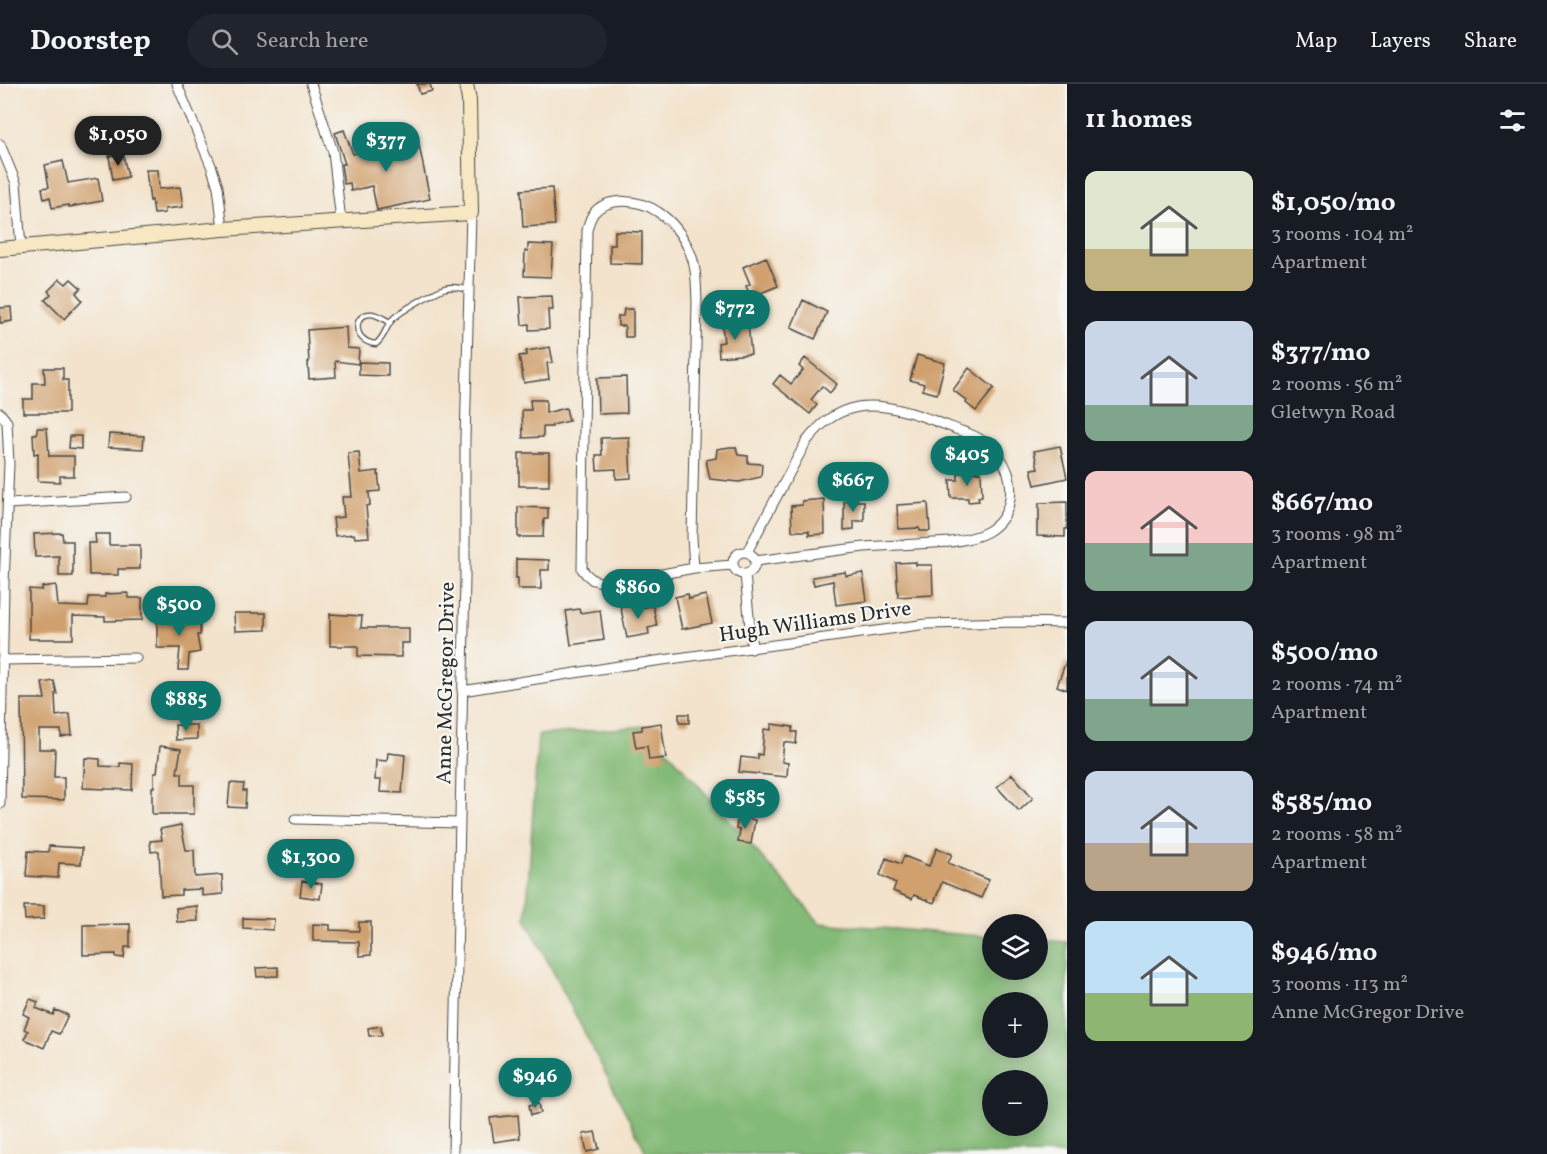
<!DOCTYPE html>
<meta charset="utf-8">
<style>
:root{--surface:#171b24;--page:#20242c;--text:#f1f3f6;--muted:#9ea1a6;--line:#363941;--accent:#0f766e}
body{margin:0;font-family:Vollkorn,serif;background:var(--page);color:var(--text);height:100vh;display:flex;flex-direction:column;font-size:22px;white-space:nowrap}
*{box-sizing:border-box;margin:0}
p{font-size:20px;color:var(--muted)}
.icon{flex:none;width:33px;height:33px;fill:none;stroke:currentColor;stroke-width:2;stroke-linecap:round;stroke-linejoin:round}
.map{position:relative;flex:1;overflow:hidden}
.drawer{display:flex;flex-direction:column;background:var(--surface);width:480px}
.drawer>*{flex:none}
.fabs{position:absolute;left:982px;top:830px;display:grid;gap:12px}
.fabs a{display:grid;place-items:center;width:66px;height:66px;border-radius:50%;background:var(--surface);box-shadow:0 3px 15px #0003;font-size:30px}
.price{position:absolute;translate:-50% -51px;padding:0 14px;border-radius:21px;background:var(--accent);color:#fff;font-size:20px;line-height:39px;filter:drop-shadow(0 2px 3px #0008)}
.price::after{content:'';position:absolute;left:50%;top:36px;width:18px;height:14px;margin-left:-9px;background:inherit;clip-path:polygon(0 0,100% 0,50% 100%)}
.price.active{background:#222;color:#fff}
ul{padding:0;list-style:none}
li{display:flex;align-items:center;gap:18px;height:150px;padding:0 18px}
li span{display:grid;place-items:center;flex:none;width:168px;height:120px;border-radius:12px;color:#555}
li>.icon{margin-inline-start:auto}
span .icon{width:72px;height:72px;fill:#fffc;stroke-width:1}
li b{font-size:26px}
h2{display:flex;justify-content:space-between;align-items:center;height:72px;padding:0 18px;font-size:26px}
header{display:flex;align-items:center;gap:36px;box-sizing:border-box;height:84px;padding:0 30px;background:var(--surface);border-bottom:2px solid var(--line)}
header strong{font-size:28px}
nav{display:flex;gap:33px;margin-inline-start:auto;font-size:21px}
.search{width:420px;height:54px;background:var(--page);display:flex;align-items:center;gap:15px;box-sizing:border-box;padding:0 21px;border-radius:33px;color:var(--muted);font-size:22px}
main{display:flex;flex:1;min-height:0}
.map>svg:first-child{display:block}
.forest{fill:#84ba77;stroke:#587251;stroke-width:1.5;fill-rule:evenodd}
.building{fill:#d0a06e}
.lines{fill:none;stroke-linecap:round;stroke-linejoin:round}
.lane-casing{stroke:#494743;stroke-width:7}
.street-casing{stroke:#494743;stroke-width:11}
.secondary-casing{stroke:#494743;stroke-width:16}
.lane{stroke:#fff;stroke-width:4.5}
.street{stroke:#fff;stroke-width:9}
.secondary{stroke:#f7e8c3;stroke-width:14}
.labels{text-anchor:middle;stroke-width:4.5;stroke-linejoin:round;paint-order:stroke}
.street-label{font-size:21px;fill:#2b2b2b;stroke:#f6f6f2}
</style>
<header>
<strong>Doorstep</strong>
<div class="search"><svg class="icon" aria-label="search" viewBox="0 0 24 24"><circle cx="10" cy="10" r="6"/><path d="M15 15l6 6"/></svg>Search here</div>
<nav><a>Map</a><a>Layers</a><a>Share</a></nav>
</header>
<main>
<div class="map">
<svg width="1067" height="1070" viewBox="0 0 1067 1070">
<rect width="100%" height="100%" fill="#f6f6f2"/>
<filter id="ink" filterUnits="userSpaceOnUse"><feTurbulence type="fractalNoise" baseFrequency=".0167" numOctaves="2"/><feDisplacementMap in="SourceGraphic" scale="12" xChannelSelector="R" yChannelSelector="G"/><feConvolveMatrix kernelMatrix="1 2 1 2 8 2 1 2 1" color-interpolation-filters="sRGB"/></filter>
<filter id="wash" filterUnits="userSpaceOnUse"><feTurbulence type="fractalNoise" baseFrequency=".008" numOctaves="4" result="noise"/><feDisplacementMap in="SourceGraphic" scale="24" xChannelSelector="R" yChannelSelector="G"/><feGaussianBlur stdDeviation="1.35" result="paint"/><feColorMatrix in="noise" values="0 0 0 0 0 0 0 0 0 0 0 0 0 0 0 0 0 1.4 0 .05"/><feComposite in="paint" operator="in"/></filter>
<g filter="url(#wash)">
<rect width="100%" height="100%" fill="#f3e3cc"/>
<!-- forest -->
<path class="forest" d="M646,642L820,839L993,853V885H1038V856L1067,858V1070H647L526,835L538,651ZM993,918H1038V963H993ZM993,996H1038V1041H993Z"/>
<g id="blocks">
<!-- building -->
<path class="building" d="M417,0H430L432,7L420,10Z
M344,46L353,70L418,56L430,115L377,126L372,102L351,107L350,99L344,100L341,80H345L335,49Z
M123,70L128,93L113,96L109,72Z
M63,77L68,99L98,94L102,117L69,123V121L52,124L50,113L44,115L42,104L49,103L45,81Z
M146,86H158L159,105L180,103L183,123L165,125V129L154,130L152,116L150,117Z
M552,104L555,141L523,143L521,106Z
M615,147L642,148V180L610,179V161H615Z
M528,160L553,161L551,193L524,192L525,167H528Z
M766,173L778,202L751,213L746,202L750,200L743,183Z
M60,195L66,200L71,195L81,204L76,209L82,216L64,235L45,216L51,210L48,207Z
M552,212L553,226H548L549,245L529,246V240L522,241L520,213Z
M803,216L827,228L815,255L791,244Z
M11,223L12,237L0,239V224Z
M624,225H633V253H625V242H618V232H623Z
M748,240L751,270L719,273L718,259L724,258L722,242Z
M346,243L347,264L359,265L358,280L335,277L336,293L309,295L308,278H309L307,246Z
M550,263L553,278L547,279L549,295L524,299L519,272L527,271L526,267Z
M917,271L945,279L937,310L922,306L924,300L910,296Z
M805,274L837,300L830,309L822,302L811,316L817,321L810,330L773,300L780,291L791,300L803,286L799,282Z
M359,278L388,279V292L359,291Z
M44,284H63V296H68V329H23V315H33V299H45Z
M969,284L994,304L976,327L966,319L967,317L953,306Z
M626,293L627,329L598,330L597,294Z
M530,316H546V329L566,324L569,337L552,341V343H543V353L523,354L522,326H531Z
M37,344H47L49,372H74V392H60V398L38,397V369L34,370L33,350H37Z
M109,350L144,352L143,365L108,363Z
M70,352H81V365L69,364Z
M629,353L631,394L616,395V385L597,386L596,371H602L601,354Z
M1060,362L1067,394L1035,401L1031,385L1038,384L1034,367Z
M730,363H736L738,371L748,372V379L762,380L761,393L739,398L710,395L706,376L716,374L717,365Z
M359,368L361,389L378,387L380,407L369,408L370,421L366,422L369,453L355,454L354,450L335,452L333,434L344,433L342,413H352L348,369Z
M519,369H549V402H519Z
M981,388L982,412L978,413L979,417L968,418V414H951L950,396H958V389Z
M824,415L825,450L809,451V447H792L791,422L802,421V417Z
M844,417H864V437H854V445L844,446Z
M1067,418V445H1065V453L1037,452V437H1039V419Z
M928,419L930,447H920L919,444L898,445L897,421Z
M518,423L548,424V435H544L543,453H518Z
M62,449L63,457H73V492H59V472L35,473L34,450Z
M95,450H109V461H140V485H118V491H89L88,459H96Z
M516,475L549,476V486H541V505H518V494H516Z
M916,478V481H932L933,511L898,513L896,479Z
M845,488L846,492L863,489L867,517L836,521L833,497L814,501L812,493Z
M56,501L58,522L88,523L89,513H105V510L128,509V514H142V536L105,537V533L73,532V555H29V505L42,506V503Z
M161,503H187V518L161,517Z
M688,510L689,515L706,511L712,539L682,545L675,513Z
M634,517L635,525L653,522L657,542L648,544L649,550L627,554L620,520Z
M579,525L580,529L600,526L604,556L571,561L566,527Z
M234,529H266V546L235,547Z
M330,530L362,532L361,544H409V559H401V573L358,572V562H330Z
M157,534H200V551H197L200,568L189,570L188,586H178L180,564H157Z
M1066,577H1067V606L1057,602Z
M54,597L57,610H55L56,632L70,630L72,651L61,653V646H39V665H55L54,693H64V716L22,715L21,615H45L42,599Z
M679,630H689V639H679Z
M661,639L666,674L649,676L647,662L636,664L633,647L642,646V642Z
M771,640L793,643L792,648H797L796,660L784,658L782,678L788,679L787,693L739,688L741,673L758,675V670L762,671L764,645L771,646Z
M175,641H197V655L176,656Z
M160,662L181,665L177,689H182V701H194V730H152V703H154V689H157Z
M388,669L405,671L402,709L380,708L381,696H375L376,676L387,677Z
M85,674L100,675V682L120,683V679L133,680L132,706L83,704Z
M1012,690L1033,714L1019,727L997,703Z
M230,699L244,700L243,707H246L245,724L228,723Z
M738,733L755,736L751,760L738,758L740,746L736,745Z
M181,741L186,766H194L195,793L222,791L223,810L202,812V805L181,806V811L161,812L159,767L151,768L150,757L162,756L160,745Z
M49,762L82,764L81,780L59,779L58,794L26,792L28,767L48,768Z
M937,764L952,770L948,779L989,796L981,814L942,798L934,819L914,811L912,815L893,807L896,799L880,791L886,774L901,780L904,772L929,782Z
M302,797L322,800L320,815L300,812Z
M24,822H44V835L25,836Z
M197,822L198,837L177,838L176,824Z
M243,834L274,835L273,846L243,844Z
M359,838H371V871L359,872V858L313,857V840L330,841V846L359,847Z
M130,840V863H125L124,874L116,873V870L83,871V841Z
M278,883V892L257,893L256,884Z
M30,915L38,918L36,924L53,931L55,926L68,931L59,950L51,947L44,964L24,955L28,947L24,945L29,933L23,930Z
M381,942L382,951L369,952L368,944Z
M539,1019L541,1029L531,1031L529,1021Z
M518,1031L520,1054L494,1058L490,1034Z
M595,1048L599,1065L587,1068L583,1050Z"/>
</g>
</g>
<g filter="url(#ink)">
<use href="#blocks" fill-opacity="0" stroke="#494743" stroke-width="1.5"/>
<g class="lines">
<!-- lane casing -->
<g class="lane-casing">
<path id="lane" d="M390,238C384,235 378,231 372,230C352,229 352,258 376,260C385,253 385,244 392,236C397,229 436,207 445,204C453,202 462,204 469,206"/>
</g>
<!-- street casing -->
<g class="street-casing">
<path id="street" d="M177,0L212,84L218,103L223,145
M311,0L333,68L341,137
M0,60L16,99L21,163
M0,329L7,338L9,380L4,500L0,720
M8,420L126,413
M747,468L806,358C820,340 835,327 858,323C889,318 928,334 956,345C963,348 971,350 978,354C985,358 993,365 999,372C1017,396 1015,432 987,448C976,454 964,456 951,458L864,463L755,477
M733 479a11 11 0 1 1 22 0a11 11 0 1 1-22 0Z
M694,484L692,453L697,218C696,201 697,184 690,168C683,152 672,137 658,128C641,116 608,111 593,130C590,135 588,141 587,147L582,485L586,490L593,496L609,500L694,484L733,481
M745,490L752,565
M2,576L136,574
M462,607L619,582L927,540L1017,538L1067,539
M295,735L460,739
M453,1070L465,494V355L471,129"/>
</g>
<!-- secondary casing -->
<g class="secondary-casing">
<path id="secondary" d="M0,165L223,145L471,129L469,16L466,0"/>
</g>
<!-- lane -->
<use href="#lane" class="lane"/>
<!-- street -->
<use href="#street" class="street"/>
<!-- secondary -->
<use href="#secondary" class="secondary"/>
</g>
</g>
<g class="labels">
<!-- street labels -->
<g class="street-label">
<text transform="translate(815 537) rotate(-8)" y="7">Hugh Williams Drive</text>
<text transform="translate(445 599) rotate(-89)" y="7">Anne McGregor Drive</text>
</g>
</g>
</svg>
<div class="fabs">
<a><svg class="icon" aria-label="layers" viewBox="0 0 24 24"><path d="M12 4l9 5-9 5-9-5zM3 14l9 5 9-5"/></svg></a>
<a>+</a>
<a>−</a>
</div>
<b class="price active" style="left:118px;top:83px">$1,050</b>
<b class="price" style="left:386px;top:89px">$377</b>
<b class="price" style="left:735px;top:257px">$772</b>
<b class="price" style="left:967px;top:403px">$405</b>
<b class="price" style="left:853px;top:429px">$667</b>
<b class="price" style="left:638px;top:536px">$860</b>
<b class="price" style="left:179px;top:553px">$500</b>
<b class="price" style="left:186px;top:648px">$885</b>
<b class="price" style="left:745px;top:746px">$585</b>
<b class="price" style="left:311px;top:806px">$1,300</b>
<b class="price" style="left:535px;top:1025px">$946</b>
</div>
<section class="drawer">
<h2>11 homes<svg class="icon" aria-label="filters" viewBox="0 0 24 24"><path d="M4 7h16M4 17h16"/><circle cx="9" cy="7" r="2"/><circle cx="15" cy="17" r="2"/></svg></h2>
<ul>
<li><span style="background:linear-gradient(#dfe7d0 65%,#c2b280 0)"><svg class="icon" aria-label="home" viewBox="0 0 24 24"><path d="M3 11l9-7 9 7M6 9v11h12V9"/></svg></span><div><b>$1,050/mo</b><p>3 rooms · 104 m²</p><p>Apartment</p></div></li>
<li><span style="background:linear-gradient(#c9d6e8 70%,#7fa58c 0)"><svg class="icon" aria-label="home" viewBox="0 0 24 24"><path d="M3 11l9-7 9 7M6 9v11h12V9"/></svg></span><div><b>$377/mo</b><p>2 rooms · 56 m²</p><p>Gletwyn Road</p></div></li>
<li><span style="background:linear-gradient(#f6c9c9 60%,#7fa58c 0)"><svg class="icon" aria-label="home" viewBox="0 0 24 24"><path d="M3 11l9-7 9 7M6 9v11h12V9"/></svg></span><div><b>$667/mo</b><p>3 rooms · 98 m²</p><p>Apartment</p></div></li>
<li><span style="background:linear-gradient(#c9d6e8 65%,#7fa58c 0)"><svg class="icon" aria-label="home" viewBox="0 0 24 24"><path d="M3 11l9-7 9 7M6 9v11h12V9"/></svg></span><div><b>$500/mo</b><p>2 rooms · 74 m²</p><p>Apartment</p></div></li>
<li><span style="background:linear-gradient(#c9d6e8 60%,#b9a48a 0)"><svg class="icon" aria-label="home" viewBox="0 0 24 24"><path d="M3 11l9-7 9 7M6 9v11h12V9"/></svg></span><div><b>$585/mo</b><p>2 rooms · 58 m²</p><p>Apartment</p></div></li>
<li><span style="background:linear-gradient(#bfe0f5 60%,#8fb573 0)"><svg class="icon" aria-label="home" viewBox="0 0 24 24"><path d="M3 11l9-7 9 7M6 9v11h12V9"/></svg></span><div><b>$946/mo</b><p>3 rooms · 113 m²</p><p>Anne McGregor Drive</p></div></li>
</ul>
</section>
</main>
